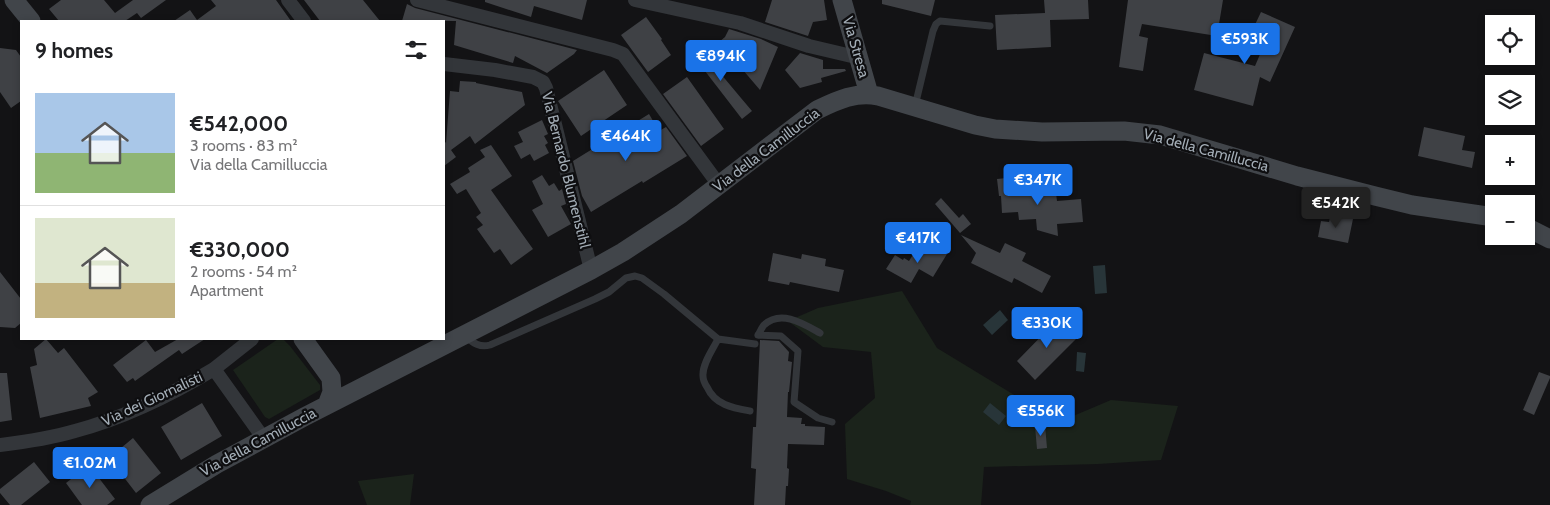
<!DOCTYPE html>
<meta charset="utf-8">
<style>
:root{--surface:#fff;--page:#f2f2f2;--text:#202124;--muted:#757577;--line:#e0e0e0;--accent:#1a73e8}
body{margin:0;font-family:Cabin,sans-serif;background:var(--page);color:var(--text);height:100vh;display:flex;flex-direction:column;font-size:19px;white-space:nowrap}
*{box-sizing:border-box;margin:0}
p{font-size:16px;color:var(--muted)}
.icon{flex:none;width:28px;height:28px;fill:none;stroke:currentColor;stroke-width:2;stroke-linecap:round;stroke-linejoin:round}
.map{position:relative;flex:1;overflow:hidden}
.details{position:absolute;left:20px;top:20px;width:425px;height:320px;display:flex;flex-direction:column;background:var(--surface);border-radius:0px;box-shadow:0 2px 8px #0003}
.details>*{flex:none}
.fabs{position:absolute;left:1485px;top:15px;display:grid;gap:10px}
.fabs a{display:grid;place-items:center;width:50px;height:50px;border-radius:0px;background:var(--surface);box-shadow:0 2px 8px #0003;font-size:25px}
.price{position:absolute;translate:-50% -42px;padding:0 11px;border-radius:5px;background:var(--accent);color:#fff;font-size:16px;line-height:32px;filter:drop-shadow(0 1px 2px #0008)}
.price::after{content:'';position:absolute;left:50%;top:30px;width:15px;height:11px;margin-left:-8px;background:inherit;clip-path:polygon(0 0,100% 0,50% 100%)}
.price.active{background:#222;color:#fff}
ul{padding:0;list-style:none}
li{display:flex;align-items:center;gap:15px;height:125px;padding:0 15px}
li+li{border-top:1px solid var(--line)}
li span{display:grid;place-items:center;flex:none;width:140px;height:100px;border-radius:0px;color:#555}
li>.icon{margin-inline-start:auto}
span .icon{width:60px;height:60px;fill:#fffc;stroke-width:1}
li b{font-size:21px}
h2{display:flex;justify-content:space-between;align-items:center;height:60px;padding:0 15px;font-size:21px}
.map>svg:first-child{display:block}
.green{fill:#1b231b}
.water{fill:#283539}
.building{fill:#3f4145}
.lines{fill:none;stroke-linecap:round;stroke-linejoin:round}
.lane{stroke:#33363a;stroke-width:7}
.street{stroke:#33363a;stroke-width:14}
.secondary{stroke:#41454a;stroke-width:19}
.labels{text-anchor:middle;stroke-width:4.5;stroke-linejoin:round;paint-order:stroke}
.street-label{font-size:15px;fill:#a3adb6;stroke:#0e0e10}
</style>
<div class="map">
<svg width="1550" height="505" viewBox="0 0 1550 505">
<rect width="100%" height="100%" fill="#131315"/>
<!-- green -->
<path class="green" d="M902,291L937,348L1059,422L1111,400L1178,406L1161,460L1098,464L984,467L981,505H910L911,501L886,491L847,479L845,424L875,398L871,352L823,347L788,321L818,308Z
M278,339H283L290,346L320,385V390L269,419L265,417L233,370Z
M414,474L410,505H367L358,481Z"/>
<!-- water -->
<path class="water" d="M1105,265L1107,293L1095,294L1093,266Z
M1000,310L1008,320L992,335L983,325Z
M1077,352L1086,353L1084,372L1076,371Z
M990,403L1006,416L999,425L983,412Z"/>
<!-- building -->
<path class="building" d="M61,0H104L115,13L133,0H166L141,18L137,13L125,21H59L49,9Z
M211,0H276L291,21H174L190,10L197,20L216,6Z
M304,0H363L380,21H320Z
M485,0H587L582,20L534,6L531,17L485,2Z
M772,0H824L827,20L813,22L808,36L765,22Z
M882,0H935L931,16L882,4Z
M1044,0H1088L1089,19L1050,20L1051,47L997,50L995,15L1045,13Z
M1128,0H1223L1217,36L1142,24L1139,36L1148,38L1143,71L1119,67Z
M407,4L415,8L577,50L574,54L547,73L515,56L513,63L454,45L456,21H402Z
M1261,12L1295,27L1270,82L1260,77L1253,106L1194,90L1204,53L1255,66L1267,38L1252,31Z
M646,17L662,39L661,40L671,55L648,72L621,35Z
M729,29L761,39L778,47L760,90L719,42L725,37Z
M695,43L741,98L752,111L742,119L688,49Z
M0,48L16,50L21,57V101L11,108L0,92Z
M800,53L823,60V69H845L846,71L821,78L822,82L800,88L785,70Z
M604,70L627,105L581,136L558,101Z
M687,77L724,129L701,146L663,94Z
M460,81L476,82V83L522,92L525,105L475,144L470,136L451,150L456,157L444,166V140L446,143L450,91L459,92Z
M649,114L659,131L666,127L687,156L643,183L642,181L591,212L582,196L573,161Z
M542,120L548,134L544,136L548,143L545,145L549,153L534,161L530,154L521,159L514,146L523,142L518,132Z
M1424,127L1465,136L1462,150L1475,152L1472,168L1418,156Z
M491,145L512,176L491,190L533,249L511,265L500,249L494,253L477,229L483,225L476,217L481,213L466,189L457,194L450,184L470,172L468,168L485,157L480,150Z
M542,175L549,186L554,183L559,191L562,189L566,204L561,206L571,224L548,237L532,210L543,204L532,181Z
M1025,176L1026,190L1034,189L1035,195L1056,193L1057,201L1081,199L1083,222L1057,224L1058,236L1037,230L1036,219L1019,220L1018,212L1002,213L1001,196H999L997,179Z
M941,198L959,218L963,214L971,224L960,233L935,204Z
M1331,214L1353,219L1348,243L1318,237L1321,221L1329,222Z
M961,235L1000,253L1005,243L1026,253L1022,261L1051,276L1042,293L1014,278L1012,283L971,263L976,253Z
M928,243L947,254L933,277L919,269L911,283L886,269L895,255L903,260L904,258L909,261L914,253L917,255L918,253L921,254Z
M773,253L801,259L802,254L826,259L825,266L844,270L839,292L790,282L789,285L768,281Z
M0,272L21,299V323L15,328L0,327Z
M1059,318L1078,337L1035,380L1017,361Z
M46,339L58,353L64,348L98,392L88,398L91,406L40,418L30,367L37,365L34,349Z
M178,339H205L182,354L179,350L135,381L133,378L127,382L113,365L146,340L155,352Z
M760,340L779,341L789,352L788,361L792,362L789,392H788L787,417L802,418L801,424H805V426L825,427L824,445L788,444L787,468L789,469L788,486H786L785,505H754L756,469L751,468L753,427H756Z
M1539,372L1550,376V378L1534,415L1523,410Z
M0,373H7L12,420L0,422Z
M202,403L222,436L181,460L161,427Z
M1045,425L1047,448L1037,449L1035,426Z
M133,438L161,473L136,493L109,458Z
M34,462L50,482L21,505H10L0,493V489Z
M89,465L115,499L107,505H82L66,483Z"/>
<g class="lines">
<!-- lane -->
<path class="lane" d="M915,106L933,31L936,24L940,21L990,26
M758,335L781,336L798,351L794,402L818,418L832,422
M758,335C760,332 762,327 764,325C781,309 804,324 820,333
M465,336C473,343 480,348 490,345L595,299L609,292L626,278L635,276L642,278L664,294L718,339L755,344
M718,339C713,349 702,364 703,376C703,379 705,384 707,387C715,405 733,408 750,411"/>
<!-- street -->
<path class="street" d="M288,0L304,21
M417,0L613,50L623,54L719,185
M635,0L740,23L809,46L860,58
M444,64L495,70L533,77L543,82L546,88L591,270
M252,339L214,369L264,439
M0,445C25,442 51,438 75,431C124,418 171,395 214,369"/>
<!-- secondary -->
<path class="secondary" d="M14,0L31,21
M842,0L869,94
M1526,227L1550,239
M303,339L331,378L332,392L327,405
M150,505L217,464L304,417L591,270L623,252L681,214L817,110C836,101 856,91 878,96L975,125L995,129L1042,132L1124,131L1160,135L1297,176L1375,196L1412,205L1494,217"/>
</g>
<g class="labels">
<!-- street labels -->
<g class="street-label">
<text transform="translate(856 47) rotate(74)" y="5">Via Stresa</text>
<text transform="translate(766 150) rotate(-37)" y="5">Via della Camilluccia</text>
<text transform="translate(1206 150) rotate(15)" y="5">Via della Camilluccia</text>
<text transform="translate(566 170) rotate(76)" y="5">Via Bernardo Blumenstihl</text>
<text transform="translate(152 399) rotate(-25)" y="5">Via dei Giornalisti</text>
<text transform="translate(258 442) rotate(-28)" y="5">Via della Camilluccia</text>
</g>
</g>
</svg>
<div class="fabs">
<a><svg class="icon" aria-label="locate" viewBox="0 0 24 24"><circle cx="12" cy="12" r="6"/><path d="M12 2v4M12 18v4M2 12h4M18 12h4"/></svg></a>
<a><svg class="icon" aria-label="layers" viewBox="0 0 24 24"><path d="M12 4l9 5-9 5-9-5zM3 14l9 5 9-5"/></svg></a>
<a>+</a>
<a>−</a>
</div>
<b class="price" style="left:1245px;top:65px">€593K</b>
<b class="price" style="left:721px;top:82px">€894K</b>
<b class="price" style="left:626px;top:162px">€464K</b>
<b class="price" style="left:1038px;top:206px">€347K</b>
<b class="price active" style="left:1336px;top:229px">€542K</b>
<b class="price" style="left:918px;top:264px">€417K</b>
<b class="price" style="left:1047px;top:349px">€330K</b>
<b class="price" style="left:1041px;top:437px">€556K</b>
<b class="price" style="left:90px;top:489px">€1.02M</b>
<section class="details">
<h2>9 homes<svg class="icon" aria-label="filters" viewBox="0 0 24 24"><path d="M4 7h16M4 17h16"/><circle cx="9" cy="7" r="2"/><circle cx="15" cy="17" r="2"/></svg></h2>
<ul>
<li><span style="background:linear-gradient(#a9c7e8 60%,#8fb573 0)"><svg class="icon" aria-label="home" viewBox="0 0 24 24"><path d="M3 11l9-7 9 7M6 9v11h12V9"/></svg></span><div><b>€542,000</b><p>3 rooms · 83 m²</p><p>Via della Camilluccia</p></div></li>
<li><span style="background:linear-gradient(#dfe7d0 65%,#c2b280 0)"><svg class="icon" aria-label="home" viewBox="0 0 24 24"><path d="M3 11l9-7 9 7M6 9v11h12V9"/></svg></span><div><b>€330,000</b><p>2 rooms · 54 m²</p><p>Apartment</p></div></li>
</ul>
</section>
</div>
